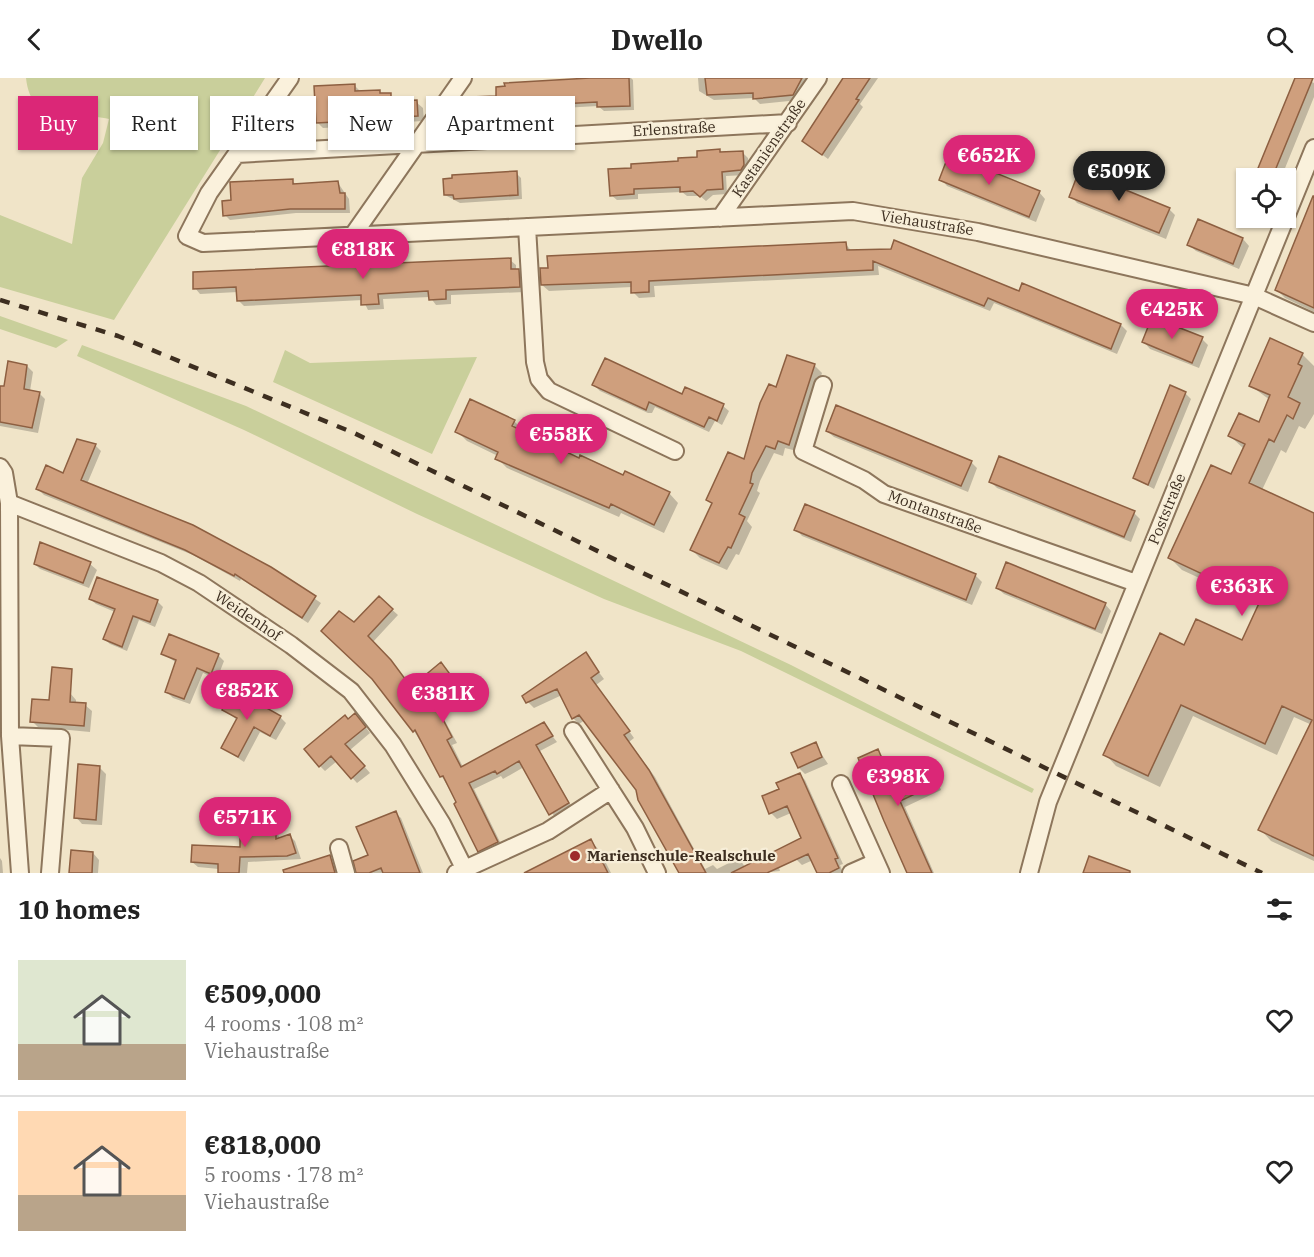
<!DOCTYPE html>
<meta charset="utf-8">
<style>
:root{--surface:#fff;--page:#f2f2f2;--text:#222;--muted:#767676;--line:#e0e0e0;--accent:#db2777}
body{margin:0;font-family:"IBM Plex Serif",serif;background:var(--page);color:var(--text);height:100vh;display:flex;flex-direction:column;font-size:22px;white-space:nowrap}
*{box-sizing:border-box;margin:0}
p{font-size:20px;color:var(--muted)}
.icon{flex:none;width:33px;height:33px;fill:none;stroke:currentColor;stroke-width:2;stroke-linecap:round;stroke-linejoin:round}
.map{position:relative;height:795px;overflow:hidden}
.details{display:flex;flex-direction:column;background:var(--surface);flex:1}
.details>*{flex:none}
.top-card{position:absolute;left:18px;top:18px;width:600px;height:54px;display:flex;gap:12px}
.fabs{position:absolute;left:1236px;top:90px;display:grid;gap:12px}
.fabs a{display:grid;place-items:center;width:60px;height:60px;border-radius:0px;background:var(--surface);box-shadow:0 2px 4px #0004;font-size:30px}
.price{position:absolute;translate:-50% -51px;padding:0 14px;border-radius:21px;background:var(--accent);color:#fff;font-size:20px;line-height:39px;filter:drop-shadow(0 2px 3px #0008)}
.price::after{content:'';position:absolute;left:50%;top:36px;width:18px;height:14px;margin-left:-9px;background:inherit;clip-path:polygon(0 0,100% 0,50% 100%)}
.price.on{background:#222;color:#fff}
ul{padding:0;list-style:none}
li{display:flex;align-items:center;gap:18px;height:150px;padding:0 18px}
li+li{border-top:2px solid var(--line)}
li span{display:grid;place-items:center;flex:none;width:168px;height:120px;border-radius:0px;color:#555}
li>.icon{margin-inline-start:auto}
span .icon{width:72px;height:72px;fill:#fffc;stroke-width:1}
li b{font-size:26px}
h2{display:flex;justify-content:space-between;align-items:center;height:72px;padding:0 18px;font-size:26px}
.chip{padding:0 21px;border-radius:0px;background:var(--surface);box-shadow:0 2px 4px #0004;font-size:21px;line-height:54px}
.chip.on{background:var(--accent);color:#fff}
header{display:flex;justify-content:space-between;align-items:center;height:78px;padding:0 18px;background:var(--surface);font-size:27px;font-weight:800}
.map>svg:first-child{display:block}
.green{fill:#c9cf9b}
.shadow{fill:#0003}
.building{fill:#cf9f7d;stroke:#8d5f41;stroke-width:1.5}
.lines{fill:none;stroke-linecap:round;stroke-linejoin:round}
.street-casing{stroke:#8d765c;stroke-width:20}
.street{stroke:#faf1dc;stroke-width:16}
.rail{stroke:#3d2e20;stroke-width:4.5;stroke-dasharray:10 10;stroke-linecap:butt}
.poi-dot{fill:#9e2a2b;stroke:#f7eed8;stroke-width:2}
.labels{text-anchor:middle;stroke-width:4.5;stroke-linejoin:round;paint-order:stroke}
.street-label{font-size:15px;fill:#3d2e20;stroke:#f7eed8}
.poi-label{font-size:15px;font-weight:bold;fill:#3d2e20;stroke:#f7eed8;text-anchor:start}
</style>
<header><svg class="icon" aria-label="back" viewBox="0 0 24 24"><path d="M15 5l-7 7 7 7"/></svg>Dwello<svg class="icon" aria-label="search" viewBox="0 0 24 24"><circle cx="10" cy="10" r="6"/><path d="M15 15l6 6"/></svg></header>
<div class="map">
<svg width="1314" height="795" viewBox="0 0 1314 795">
<rect width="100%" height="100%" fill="#f0e4c8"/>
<!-- green -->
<path class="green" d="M26,0H265L114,242L0,209V137L72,166L82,100L103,65L109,41C74,32 32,52 26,0Z
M0,238L68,262L56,270L0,251Z
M82,267L246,328L791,587L1034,711L1032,715L741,573L604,521L417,436L244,352L77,278Z
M285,272L310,285L477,279L432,376L273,304Z"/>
<!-- shadow -->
<path class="shadow" d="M595,0H631L633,2L634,32L604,33L598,28L526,32L527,38L493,40L478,38L473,34Z
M698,0H815L799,22L760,26L754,20L714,22L699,13Z
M850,0H878L860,26L863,29L828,81L804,63Z
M1296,0H1304L1314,5V19L1281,100H1256Z
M354,7L360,13L390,16L396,25L416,24L423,30L424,43L405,44L396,36V40L340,44V49L323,50L317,44Z
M742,74L748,80L749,93L746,97L726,98L727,116L713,117L706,123L700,118H687L682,114L638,116V121L617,122L611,117L680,85Z
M516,95L521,100L522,121L460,125L445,117Z
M941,101L1039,114L1045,121L1036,144L947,108Z
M292,103L297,107L338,105L349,121L350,135H296L230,142L225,137L233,123Z
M1071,118L1169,131L1175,137L1166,161L1077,125Z
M1314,120V234L1285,220L1277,212Z
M1199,143L1243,161L1249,168L1239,191L1196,173L1189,167Z
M845,165L852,174L1121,247L1127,253L1117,276L994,225L990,233L878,188L879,197L654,208L655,219L639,220L633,214L632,209L549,213L542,207Z
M510,182L516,187V192L524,198L525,214L451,217V226L436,227L430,219L383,221L384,231L368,232L363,222L244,228L238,222V214L200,216L195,210Z
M1202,261L1208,267L1199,290L1150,271L1144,264Z
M1302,276L1314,288V336L1305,351L1299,348L1286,375L1281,372L1262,412L1314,437V783L1271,763L1260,751L1312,647L1294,639L1277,677L1193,638L1160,709L1116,688L1105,676L1185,569L1243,564L1260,528L1182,492L1170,480L1231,398L1244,371L1230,358L1260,346L1270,322L1251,308Z
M814,287L822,295L797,373L785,370L783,378L774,375L760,403L757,413L760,415L747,443L752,449L739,477L736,476L727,492L700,480L692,472L713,427L708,422L745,383L777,310Z
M27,288L33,294L30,313L39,315L45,321L38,355L0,348V309L5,310Z
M594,307L683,318L723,328L729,333L722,347L715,343L709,354L655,329L652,335H648L600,313Z
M1185,315L1191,321L1154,411L1134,400Z
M514,343L524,353L523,355L579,382L669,415L678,425L664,455L621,435L619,439L507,390L497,380L498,378L467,363L457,353Z
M827,353L971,384L977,390L968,414L834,359Z
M79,361L95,367L101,373L87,406L270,490L321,525L308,545L241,501L240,503L193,477L44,417L38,411L64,397Z
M990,403L1134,435L1140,441L1131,464L997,410Z
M796,451L975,497L982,504L972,527L802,458Z
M41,466L90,486L97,492L89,510L40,491L34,485Z
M997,510L1105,526L1111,533L1102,556L1004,516Z
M379,520L398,537L372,565L412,610L446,592L463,613L439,632L457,665L452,667L463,689L543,646L557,664L540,673L573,731L556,741L524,689L503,701L501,698L474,711L503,770L484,778L479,773L458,725L414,653L354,546Z
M90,521L157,523L163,529L155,549L139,542L127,573L110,566L104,561L115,534L96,526Z
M163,576L218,577L224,583L217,601L203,595L190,626L173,620L167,614L177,585Z
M585,576L604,601L596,607L634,660L629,664L655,699L705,791L713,787L717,791L739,780L749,795H680L636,713L638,712L585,642L579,646L573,640L562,617L534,630L528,624Z
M70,615L76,622V626L85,627L92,633L90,654L38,649L32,643L50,624Z
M224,631L280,639L286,645L276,662L260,654L244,684L223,670L237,642Z
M349,642H360L370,655L350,672L370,695L357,705L337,683L325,693L320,688Z
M815,666L828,686L805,696L799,690Z
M877,673L883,679L894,704L928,689L934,695L941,712L905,729L934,795H909Z
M99,689L106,696L102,747L82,746L76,739Z
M799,696L805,702L843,786L840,787L843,795H819L813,782L802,787L796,781L803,761L791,735L777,741L771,735L764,719L781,712Z
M395,735L401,740L423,795H357Z
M263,746L269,752L275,753L281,761L290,758L295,763L301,781L248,784L247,795H219V791L198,789L192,784L241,771Z
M591,763L600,773L611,795H527Z
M93,775L99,782L98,795H71Z
M330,778L336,785L339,795H314Z
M776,779L780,793L759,795Z
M0,780L2,783L3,795H0Z"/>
<!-- building -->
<path class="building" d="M590,0H629L630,28L597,29V24L522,28L523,34L472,35L471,19L496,18V9L505,8L504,5Z
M705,0H802L793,17L753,21V15L707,17Z
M843,0H870L856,21L859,22L822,77L802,63Z
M1295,0H1313L1272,100H1254Z
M355,6V13L380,12V15H391V35L335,39V44L316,45L314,8Z
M417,22L418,38L397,39L396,23Z
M720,71V74L743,73L744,87L741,92L722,94L723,111L707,112L700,119L693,113L680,114V109L634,111V116L610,118L608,91L631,90V86L678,83V80L697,79V73Z
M949,76L1040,113L1029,139L939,102Z
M517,93L518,117L454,121L453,117H444L443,101L452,100V97Z
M1079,93L1170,130L1159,155L1069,119Z
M293,101V106L338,103L340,115H345V131H290L223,138L222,123L231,122L230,104Z
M1313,118H1314V230L1275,212Z
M1198,141L1243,160L1233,186L1187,167Z
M894,162L1019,213L1022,205L1121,246L1111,271L988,220L984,228L873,183V192L649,203V214L631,215V204L541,207L540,190H548L547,178L846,164L847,172L891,171Z
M511,180V191H519L520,209L446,212V221L429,222L428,213L378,216L379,226L361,227V217L237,223L236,209L193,211V194Z
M1152,239L1203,259L1192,285L1142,264Z
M1270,260L1303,275L1298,286L1302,288L1288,319L1300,325L1293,341L1287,337L1274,364L1269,361L1249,405L1314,435V778L1258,752L1312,642L1282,628L1265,666L1181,627L1148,698L1103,677L1160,555L1184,567L1196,541L1242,562L1260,523L1168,480L1211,387L1231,396L1245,366L1228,358L1239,335L1259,344L1270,317L1249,308Z
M787,277L815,286L789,367L778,363L775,371L766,368L752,395L750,405L753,406L739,436L745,439L731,470L728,469L719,485L690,472L712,425L706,422L728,374L744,381L760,325L769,306L776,309Z
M605,280L682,316L685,309L724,326L717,343L709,339L704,349L649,324L646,332L592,307Z
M8,283L27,287L24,311L40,314L32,350L0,344V308H4Z
M1170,307L1186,314L1148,407L1133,400Z
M470,321L515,342L512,348L579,380L580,377L623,397L625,393L670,414L654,447L611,426L609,430L495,381L498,374L455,354Z
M836,327L972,383L961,408L826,353Z
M77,361L96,366L81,402L193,447L271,489L316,518L302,540L235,496L234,498L185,472L36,411L46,387L63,395Z
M999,378L1135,433L1124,459L989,404Z
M805,426L976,496L966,522L794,452Z
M40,464L91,484L83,505L34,486Z
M1006,484L1106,525L1095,551L996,510Z
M97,499L158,522L150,544L133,538L122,569L103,561L115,531L89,521Z
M379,518L393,531L368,558L391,582L411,609L441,584L458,607L435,626L452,659L447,662L461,689L544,644L553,658L536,667L569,725L549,737L519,683L497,696L495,693L469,705L498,764L478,774L454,726L456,724L443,698L440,699L415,652L413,654L372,601L321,553L339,533L354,544Z
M169,556L219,576L211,596L197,590L184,621L165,614L176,582L161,576Z
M586,574L599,594L591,600L630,653L624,657L649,692L706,795H679L638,722L636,712L579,637L572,641L557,611L526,625L522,618Z
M52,589L72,591L70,624L86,625L84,648L30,644L32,621L49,622Z
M233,611L281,638L270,658L254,649L238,679L221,670L237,640L222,632Z
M355,635L366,649L345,666L365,688L351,701L331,678L319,689L304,671L345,637L348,641Z
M816,664L822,679L798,690L791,675Z
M878,671L892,704L928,688L936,706L900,723L932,795H907L884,743L858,680Z
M78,686L100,688L96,742L74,740Z
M800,695L838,780L835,781L839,790L829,795H817L808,776L767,795H731L801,760L787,728L769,736L762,718L779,711L776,705Z
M396,733L420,795H383L381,790L369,795H356L353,783L368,777L356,749Z
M240,744L264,745V752L276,751V761L290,756L296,775L287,778L240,779L239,795H218V786L191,784L192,767L240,769Z
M591,761L608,795H524Z
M71,772L93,774L92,795H69Z
M330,777L335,795H284L283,792Z
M1089,778L1130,793V795H1083Z"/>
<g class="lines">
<!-- street casing -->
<g class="street-casing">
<path id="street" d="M290,0L209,115L187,158L203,165L853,133L978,154L1254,218L1314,245
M237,76L788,45
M720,140L818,0
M527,149L535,284L539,301L549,313L675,373
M353,157L463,0
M823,307L803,373L864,402L884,416L1136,505
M0,389L4,395L9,425L161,485L199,505L291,567L351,613L393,667L442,746L465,792
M9,425L10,658L20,795
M573,653L635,750L657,795
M10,658L61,660L50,795
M841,706L881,795
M339,770L346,795
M456,795L548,753L611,712
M851,795L876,784
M1029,795L1048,724L1314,70"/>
</g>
<!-- street -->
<use href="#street" class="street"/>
<!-- rail -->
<path class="rail" d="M0,222L118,258L354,355L1262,795"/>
</g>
<!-- markers -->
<circle class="poi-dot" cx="575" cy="778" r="6"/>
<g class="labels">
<!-- street labels -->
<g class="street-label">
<text transform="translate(674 51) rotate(-3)" y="5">Erlenstraße</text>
<text transform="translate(769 70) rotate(-55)" y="5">Kastanienstraße</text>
<text transform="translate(927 145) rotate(9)" y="5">Viehaustraße</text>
<text transform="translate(1167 431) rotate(-68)" y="5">Poststraße</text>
<text transform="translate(935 434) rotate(20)" y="5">Montanstraße</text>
<text transform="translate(248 538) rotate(34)" y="5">Weidenhof</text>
</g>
<!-- poi labels -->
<g class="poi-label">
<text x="587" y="783">Marienschule-Realschule</text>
</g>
</g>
</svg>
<div class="fabs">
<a><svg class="icon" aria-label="locate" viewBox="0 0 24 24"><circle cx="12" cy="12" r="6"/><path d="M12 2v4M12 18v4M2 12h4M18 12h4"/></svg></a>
</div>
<b class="price" style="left:989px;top:108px">€652K</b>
<b class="price on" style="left:1119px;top:124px">€509K</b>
<b class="price" style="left:363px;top:202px">€818K</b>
<b class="price" style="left:1172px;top:262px">€425K</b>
<b class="price" style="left:561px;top:387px">€558K</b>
<b class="price" style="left:1242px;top:539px">€363K</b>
<b class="price" style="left:247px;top:643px">€852K</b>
<b class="price" style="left:443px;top:646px">€381K</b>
<b class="price" style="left:898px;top:729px">€398K</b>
<b class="price" style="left:245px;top:770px">€571K</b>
<div class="top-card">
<a class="chip on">Buy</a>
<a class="chip">Rent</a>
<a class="chip">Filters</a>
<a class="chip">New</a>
<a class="chip">Apartment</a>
</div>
</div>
<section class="details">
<h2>10 homes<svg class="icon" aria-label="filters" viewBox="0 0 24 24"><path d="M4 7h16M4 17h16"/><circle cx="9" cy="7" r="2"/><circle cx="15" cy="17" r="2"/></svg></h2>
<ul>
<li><span style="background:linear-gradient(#dfe7d0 70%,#b9a48a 0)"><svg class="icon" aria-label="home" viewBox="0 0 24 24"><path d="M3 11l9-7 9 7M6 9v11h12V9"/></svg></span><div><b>€509,000</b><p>4 rooms · 108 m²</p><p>Viehaustraße</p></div><svg class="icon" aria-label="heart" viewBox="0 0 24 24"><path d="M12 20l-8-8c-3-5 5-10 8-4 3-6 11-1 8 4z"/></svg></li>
<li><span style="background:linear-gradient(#ffd9b3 70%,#b9a48a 0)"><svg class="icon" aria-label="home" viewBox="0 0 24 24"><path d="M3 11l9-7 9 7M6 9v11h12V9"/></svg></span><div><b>€818,000</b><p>5 rooms · 178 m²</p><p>Viehaustraße</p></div><svg class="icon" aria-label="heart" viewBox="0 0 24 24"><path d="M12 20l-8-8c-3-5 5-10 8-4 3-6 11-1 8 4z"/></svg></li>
</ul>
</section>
